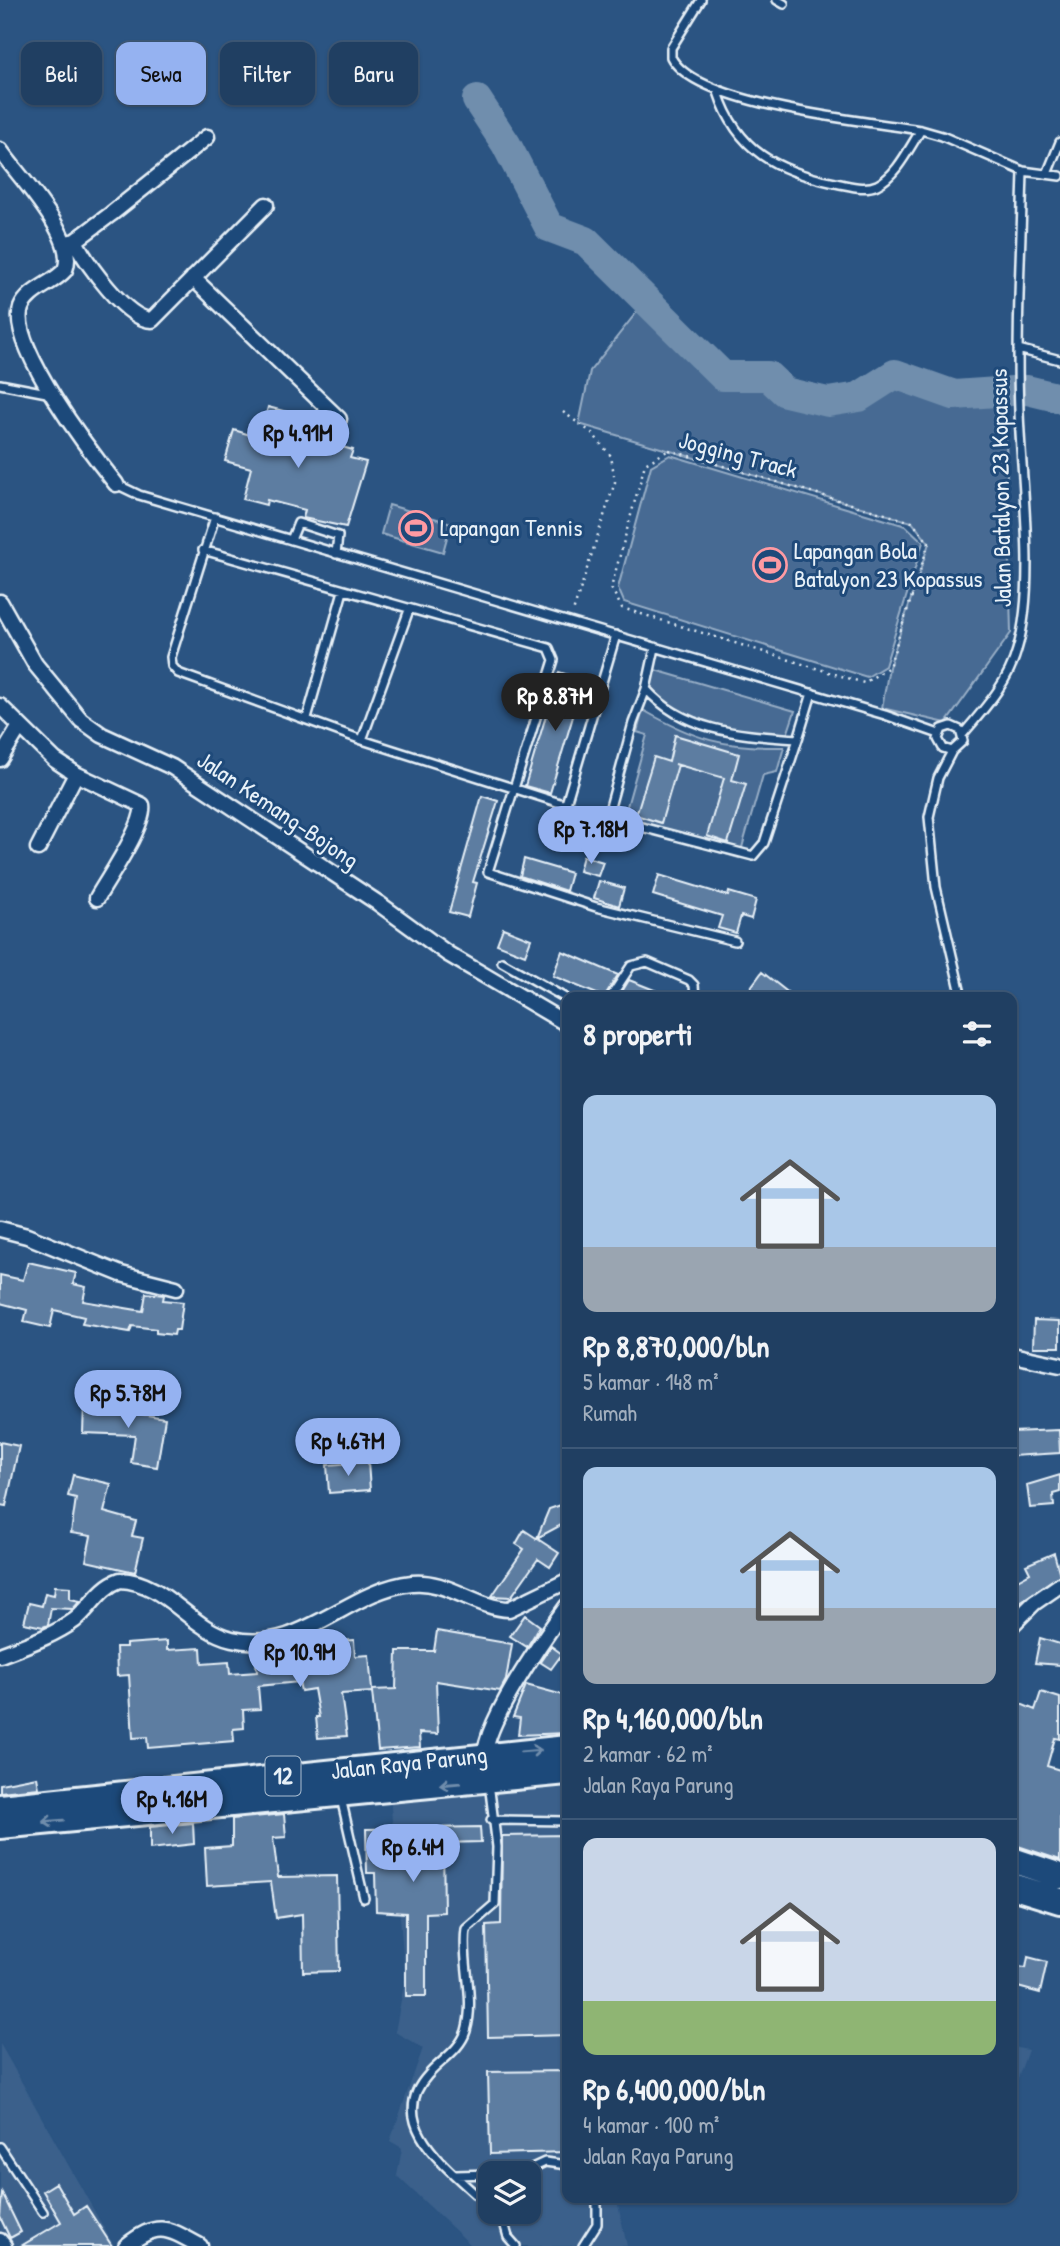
<!DOCTYPE html>
<html lang="id">
<meta charset="utf-8">
<style>
:root{--surface:#203f62;--page:#2d4a6b;--text:#f1f3f6;--muted:#a2afbe;--line:#3d5877;--accent:#95b2f1}
body{margin:0;font-family:"Patrick Hand",sans-serif;background:var(--page);color:var(--text);height:100vh;display:flex;flex-direction:column;font-size:26px;white-space:nowrap}
*{box-sizing:border-box;margin:0}
p{font-size:23px;color:var(--muted)}
.icon{flex:none;width:38px;height:38px;fill:none;stroke:currentColor;stroke-width:2;stroke-linecap:round;stroke-linejoin:round}
.map{position:relative;flex:1;overflow:hidden}
.side{position:absolute;left:562px;top:992px;width:455px;height:1211px;display:flex;flex-direction:column;background:var(--surface);border-radius:14px;box-shadow:0 2px 5px #0004,0 0 0 2px var(--line)}
.side>*{flex:none}
.guide{position:absolute;left:21px;top:42px;width:436px;height:63px;display:flex;gap:14px}
.tools{position:absolute;left:478px;top:2161px;display:grid;gap:14px}
.tools a{display:grid;place-items:center;width:63px;height:63px;border-radius:14px;background:var(--surface);box-shadow:0 2px 5px #0004,0 0 0 2px var(--line);font-size:35px}
.price{position:absolute;translate:-50% -60px;padding:0 16px;border-radius:24px;background:var(--accent);color:#111;font-size:23px;line-height:46px;filter:drop-shadow(0 2px 4px #0008)}
.price::after{content:'';position:absolute;left:50%;top:42px;width:21px;height:16px;margin-left:-10px;background:inherit;clip-path:polygon(0 0,100% 0,50% 100%)}
.price.selected{background:#222;color:#fff}
ul{padding:0;list-style:none}
li{display:grid;align-content:center;gap:14px;height:371px;padding:0 21px}
li+li{border-top:2px solid var(--line)}
li span{display:grid;place-items:center;height:217px;border-radius:14px;color:#555}
li>.icon{margin-inline-start:auto}
span .icon{width:126px;height:126px;fill:#fffc;stroke-width:1}
li b{font-size:30px}
h2{display:flex;justify-content:space-between;align-items:center;height:84px;padding:0 21px;font-size:30px}
.tag{padding:0 24px;border-radius:14px;background:var(--surface);box-shadow:0 2px 5px #0004,0 0 0 2px var(--line);font-size:24px;line-height:63px}
.tag.selected{background:var(--accent);color:#111}
.map>svg:first-child{display:block}
.built{fill:#3a608b;fill-rule:evenodd}
.green{fill:#476b93;stroke:#98aec6;stroke-width:2}
.lines{fill:none;stroke-linecap:round;stroke-linejoin:round}
.river{stroke:#708ead;stroke-width:30}
.building{fill:#5d7da1;stroke:#e8f1f8;stroke-width:2}
.lane-casing{stroke:#e8f1f8;stroke-width:12}
.street-casing{stroke:#e8f1f8;stroke-width:19}
.highway-casing{stroke:#e8f1f8;stroke-width:30}
.path{stroke:#e8f1f8;stroke-width:2.5;stroke-dasharray:2 5;stroke-linecap:butt}
.lane{stroke:#1f4a7a;stroke-width:7}
.street{stroke:#1f4a7a;stroke-width:14}
.highway{stroke:#1f4a7a;stroke-width:24}
.oneway{stroke:#6f8dac}
.labels{text-anchor:middle;stroke-width:6;stroke-linejoin:round;paint-order:stroke}
.shield{fill:#1f4a7a;stroke:#acbfd2;stroke-width:2}
.shield-label{font-size:23px;font-weight:bold;fill:#e8f1f8}
.street-label{font-size:24px;fill:#e8f1f8;stroke:#1f4a7a}
.poi-label{font-size:24px;fill:#e8f1f8;stroke:#1f4a7a;text-anchor:start}
</style>
<div class="map">
<svg width="1060" height="2246" viewBox="0 0 1060 2246">
<rect width="100%" height="100%" fill="#2b5482"/>
<filter id="ink" filterUnits="userSpaceOnUse"><feTurbulence type="fractalNoise" baseFrequency=".0143" numOctaves="2"/><feDisplacementMap in="SourceGraphic" scale="14" xChannelSelector="R" yChannelSelector="G"/><feConvolveMatrix kernelMatrix="1 2 1 2 8 2 1 2 1" color-interpolation-filters="sRGB"/></filter>
<g filter="url(#ink)">
<!-- built -->
<path class="built" d="M567,1788V2198H625L617,2200L627,2246H472L397,2176L402,2148L390,2141L423,2048L395,2032L405,1979L390,1795ZM490,2174H528V2212H490Z
M0,2044L3,2049L114,2246H0Z
M1012,2047L1028,2050L1012,2095Z"/>
<!-- green -->
<path class="green" d="M640,308L720,388L766,387L784,405L830,411L860,407L896,381C940,403 958,402 1005,399L1011,633L946,723L882,708L889,667L929,543L912,522L579,424L590,371Z
M670,455L906,526L923,542L885,666L867,677L624,602L618,588L651,466Z
M389,505L451,523L443,552L381,534Z
M655,670L795,711L787,735L737,736L681,720L648,696Z
M643,710C696,740 723,748 784,747L777,772L763,775L739,858L622,824L647,735L637,732Z"/>
<g class="lines">
<!-- river -->
<path class="river" d="M477,100L506,144L549,227L586,241L723,376H768L785,392L828,402L859,397L895,374L954,395L1027,390L1060,398"/>
</g>
<!-- building -->
<path class="building" d="M268,407L291,413L287,427L306,432L305,437L353,450L350,458L366,462L346,527L303,518L305,510L267,500L266,505L243,499L251,468L225,461L234,430L260,438Z
M559,672L584,680L550,793L525,786Z
M675,735L739,754L732,780L746,784L728,843L707,836L724,778L675,764L678,765L661,823L636,815L654,757L669,762Z
M482,796L498,801L473,882L477,883L468,917L449,912Z
M583,856L603,862L598,876L579,871Z
M524,859L571,873L566,891L520,876Z
M659,875L728,896L729,892L756,900L751,919L741,916L736,933L718,928L722,916L653,895Z
M599,881L624,888L619,906L594,898Z
M503,928L531,939L525,955L497,944Z
M562,951L618,975L604,997L553,976Z
M762,972L795,998H743Z
M629,980L672,997V998H618Z
M28,1262L76,1273L73,1284L86,1287L83,1301L143,1311L146,1293L164,1295L163,1300L183,1302L179,1330H175L174,1335L156,1333V1329L132,1326L130,1332L82,1324L84,1317L54,1310L50,1328L24,1322L27,1310L0,1303V1275L23,1280Z
M1034,1320L1060,1321V1347H1033Z
M84,1405H116V1410L165,1418L157,1467L131,1463L135,1435L83,1433Z
M1059,1430L1060,1453L1012,1456V1432Z
M0,1442L19,1446L6,1506L0,1505Z
M368,1462L370,1490L329,1493L327,1465Z
M73,1475L111,1484L104,1512L136,1521L132,1536L143,1538L135,1572L86,1561L91,1536L71,1533L76,1498L68,1496Z
M1060,1475V1492L1053,1494L1054,1506L1030,1508L1027,1485Z
M567,1503V1522L537,1538L549,1509Z
M524,1530L559,1553L550,1567L538,1559L511,1597L492,1596L524,1549L516,1544Z
M1054,1553L1060,1575L1017,1604L1012,1593V1583L1030,1573L1026,1565Z
M55,1586L70,1587V1599L80,1601L73,1609L51,1608L48,1625L43,1627L24,1623L29,1603L42,1606L45,1593L54,1595Z
M525,1615L540,1626L527,1647L510,1636Z
M437,1631L512,1644L506,1680L500,1691L436,1681L438,1734L419,1733L420,1747L378,1750L372,1692L341,1694L347,1736L318,1738L316,1717H319L314,1689L301,1691L299,1682L258,1686L260,1709L243,1710L244,1728L233,1729L234,1741L148,1748L147,1737L133,1738L129,1675L117,1676L116,1647H126V1644L167,1641V1650L201,1648L202,1664L229,1662L230,1674L257,1672L256,1663L294,1659V1665L338,1658L337,1641L354,1640L355,1656L369,1655L372,1690L396,1689L397,1651H434Z
M1040,1638L1060,1644V1665L1035,1663Z
M551,1646L562,1654L551,1669L540,1662Z
M526,1685L567,1696V1733L518,1735L520,1718L513,1717Z
M1041,1692L1060,1698V1739L1055,1738L1047,1766L1060,1770V1860L1012,1844L1019,1809L1012,1807V1712L1016,1702L1035,1710Z
M37,1777L39,1788L0,1792V1784Z
M284,1814L286,1837L273,1838L278,1877L337,1876L339,1971L303,1972L302,1914L276,1918L271,1882L207,1886L205,1848L232,1846V1819Z
M193,1823L194,1844L150,1849V1827Z
M480,1827L481,1842L443,1843L444,1912L426,1913V1996H406V1913L376,1911L375,1873H367L366,1829Z
M567,1835V2035L488,2037L486,1925L501,1924L502,1836Z
M1028,1957L1047,1962L1040,1993L1014,1986L1019,1967L1026,1968Z
M567,2071V2152L490,2154L488,2072Z
M56,2183L74,2214L86,2206L112,2246H21L61,2222L43,2191Z
M2,2193L21,2232L10,2238L0,2217Z"/>
<g class="lines">
<!-- lane casing -->
<g class="lane-casing">
<path id="lane" d="M701,0L671,48V57C696,106 867,121 921,130L942,136L1023,171L1060,176
M777,0L784,4
M718,92C737,151 777,171 835,183C848,185 864,191 877,185C897,175 909,148 921,130
M1047,174L1060,142
M1018,349L1060,360
M0,384L52,394
M116,484L139,495L885,715L939,734
M215,517L171,657L172,666L178,673L362,740L607,818
M291,540L298,523L338,536L336,554
M203,550L549,648L554,660L488,872L596,907L735,941
M655,648L646,689C685,733 744,735 798,739L812,693
M646,689L633,723L607,818L753,856L764,843L798,739
M307,718L343,591
M963,734C985,708 1008,683 1017,650C1037,585 1021,480 1019,411C1016,331 1021,251 1023,171
M362,740L409,610
M952,751L943,748L938,739L942,729L951,726L960,730L963,741L952,751L938,778L929,817L936,887L962,998
M565,807L616,635
M502,962L567,999
M610,998L631,966L647,962L689,980L694,985L695,998
M489,1783L497,1847L495,1904L466,1929C461,1962 476,1997 466,2031C460,2050 441,2060 428,2075C381,2126 458,2175 490,2208
M341,1798L364,1898
M491,1820L567,1821
M0,2147L43,2212
M490,2174L520,2172
M519,2174L545,2162L567,2165
M456,2175L490,2174
M501,2212L508,2237L516,2246
M583,2246L597,2224V2198"/>
</g>
<!-- street casing -->
<g class="street-casing">
<path id="street" d="M0,150C18,176 79,238 65,270C53,284 28,290 21,308C8,345 92,454 116,484
M75,241C86,262 126,320 152,320L266,205
M66,243L75,241L111,214L207,137
M193,278L339,419
M0,602L35,664L81,720L102,735L172,767L378,903L448,954L567,1024
M0,706L55,760L76,774L142,805C146,824 107,880 97,898
M0,759L19,728
M38,848L76,774
M0,1229L27,1236L121,1274L176,1288
M1012,1355L1060,1365
M1012,1625L1034,1603L1060,1585
M0,1655C26,1645 53,1636 75,1620C91,1607 100,1587 120,1580C167,1582 189,1629 232,1639C301,1655 347,1590 412,1583C446,1579 476,1608 509,1609L567,1581
M485,1761C480,1728 546,1635 567,1606
M0,2241L4,2246
M126,2246C158,2221 166,2227 200,2246"/>
</g>
<!-- highway casing -->
<g class="highway-casing">
<path id="highway" d="M0,1807L567,1748
M0,1826L567,1772
M1012,1860L1060,1876
M1012,1886L1060,1901"/>
</g>
<!-- path -->
<path class="path" d="M563,412L592,433L611,456L615,482L573,612
M669,450L912,522L929,543L889,667L864,683L622,608L611,588L645,464Z"/>
<!-- lane -->
<use href="#lane" class="lane"/>
<!-- street -->
<use href="#street" class="street"/>
<!-- highway -->
<use href="#highway" class="highway"/>
</g>
<!-- one-way arrows -->
<defs><path id="oneway-shaft" d="M-6 0H5M1.5-3L5.5 0L1.5 3" fill="none" stroke-width="1.6" stroke-linecap="round" stroke-linejoin="round" transform="scale(1.75)"/></defs>
<g class="oneway">
<use href="#oneway-shaft" transform="translate(531 1751) rotate(-5)"/>
<use href="#oneway-shaft" transform="translate(450 1784) rotate(175)"/>
<use href="#oneway-shaft" transform="translate(53 1821) rotate(175)"/>
</g>
</g>
<!-- icons -->
<defs>
<g id="stadium-ring" transform="scale(1.75)"><circle r="9.5" fill="#1f4a7a" stroke="#ff9aa2" stroke-width="1.5"/><path d="M0-5a6.5 5 0 1 0 0 10a6.5 5 0 1 0 0-10ZM-3.5-1.8h7v3.6h-7Z" fill="#ff9aa2"/></g>
</defs>
<g fill-rule="evenodd">
<use href="#stadium-ring" x="416" y="528"/>
<use href="#stadium-ring" x="770" y="565"/>
</g>
<g class="labels">
<!-- shield labels -->
<rect class="shield" x="265.5" y="1756.5" width="35" height="39" rx="5"/>
<g class="shield-label">
<text x="283" y="1784">12</text>
</g>
<!-- street labels -->
<g class="street-label">
<text transform="translate(738 455) rotate(15)" y="8">Jogging Track</text>
<text transform="translate(1001 488) rotate(-91)" y="8">Jalan Batalyon 23 Kopassus</text>
<text transform="translate(278 810) rotate(34)" y="8">Jalan Kemang–Bojong</text>
<text transform="translate(409 1763) rotate(-6)" y="8">Jalan Raya Parung</text>
</g>
<!-- poi labels -->
<g class="poi-label">
<text x="440" y="536">Lapangan Tennis</text>
<text x="794" y="559">Lapangan Bola<tspan x="794" dy="28">Batalyon 23 Kopassus</tspan></text>
</g>
</g>
</svg>
<div class="tools">
<a><svg class="icon" aria-label="layers" viewBox="0 0 24 24"><path d="M12 4l9 5-9 5-9-5zM3 14l9 5 9-5"/></svg></a>
</div>
<b class="price" style="left:298px;top:470px">Rp 4.91M</b>
<b class="price selected" style="left:555px;top:733px">Rp 8.87M</b>
<b class="price" style="left:591px;top:866px">Rp 7.18M</b>
<b class="price" style="left:128px;top:1430px">Rp 5.78M</b>
<b class="price" style="left:348px;top:1478px">Rp 4.67M</b>
<b class="price" style="left:300px;top:1689px">Rp 10.9M</b>
<b class="price" style="left:172px;top:1836px">Rp 4.16M</b>
<b class="price" style="left:413px;top:1884px">Rp 6.4M</b>
<div class="guide">
<a class="tag">Beli</a>
<a class="tag selected">Sewa</a>
<a class="tag">Filter</a>
<a class="tag">Baru</a>
</div>
<section class="side">
<h2>8 properti<svg class="icon" aria-label="filters" viewBox="0 0 24 24"><path d="M4 7h16M4 17h16"/><circle cx="9" cy="7" r="2"/><circle cx="15" cy="17" r="2"/></svg></h2>
<ul>
<li><span style="background:linear-gradient(#a9c7e8 70%,#9aa5b1 0)"><svg class="icon" aria-label="home" viewBox="0 0 24 24"><path d="M3 11l9-7 9 7M6 9v11h12V9"/></svg></span><div><b>Rp 8,870,000/bln</b><p>5 kamar · 148 m²</p><p>Rumah</p></div></li>
<li><span style="background:linear-gradient(#a9c7e8 65%,#9aa5b1 0)"><svg class="icon" aria-label="home" viewBox="0 0 24 24"><path d="M3 11l9-7 9 7M6 9v11h12V9"/></svg></span><div><b>Rp 4,160,000/bln</b><p>2 kamar · 62 m²</p><p>Jalan Raya Parung</p></div></li>
<li><span style="background:linear-gradient(#c9d6e8 75%,#8fb573 0)"><svg class="icon" aria-label="home" viewBox="0 0 24 24"><path d="M3 11l9-7 9 7M6 9v11h12V9"/></svg></span><div><b>Rp 6,400,000/bln</b><p>4 kamar · 100 m²</p><p>Jalan Raya Parung</p></div></li>
</ul>
</section>
</div>
